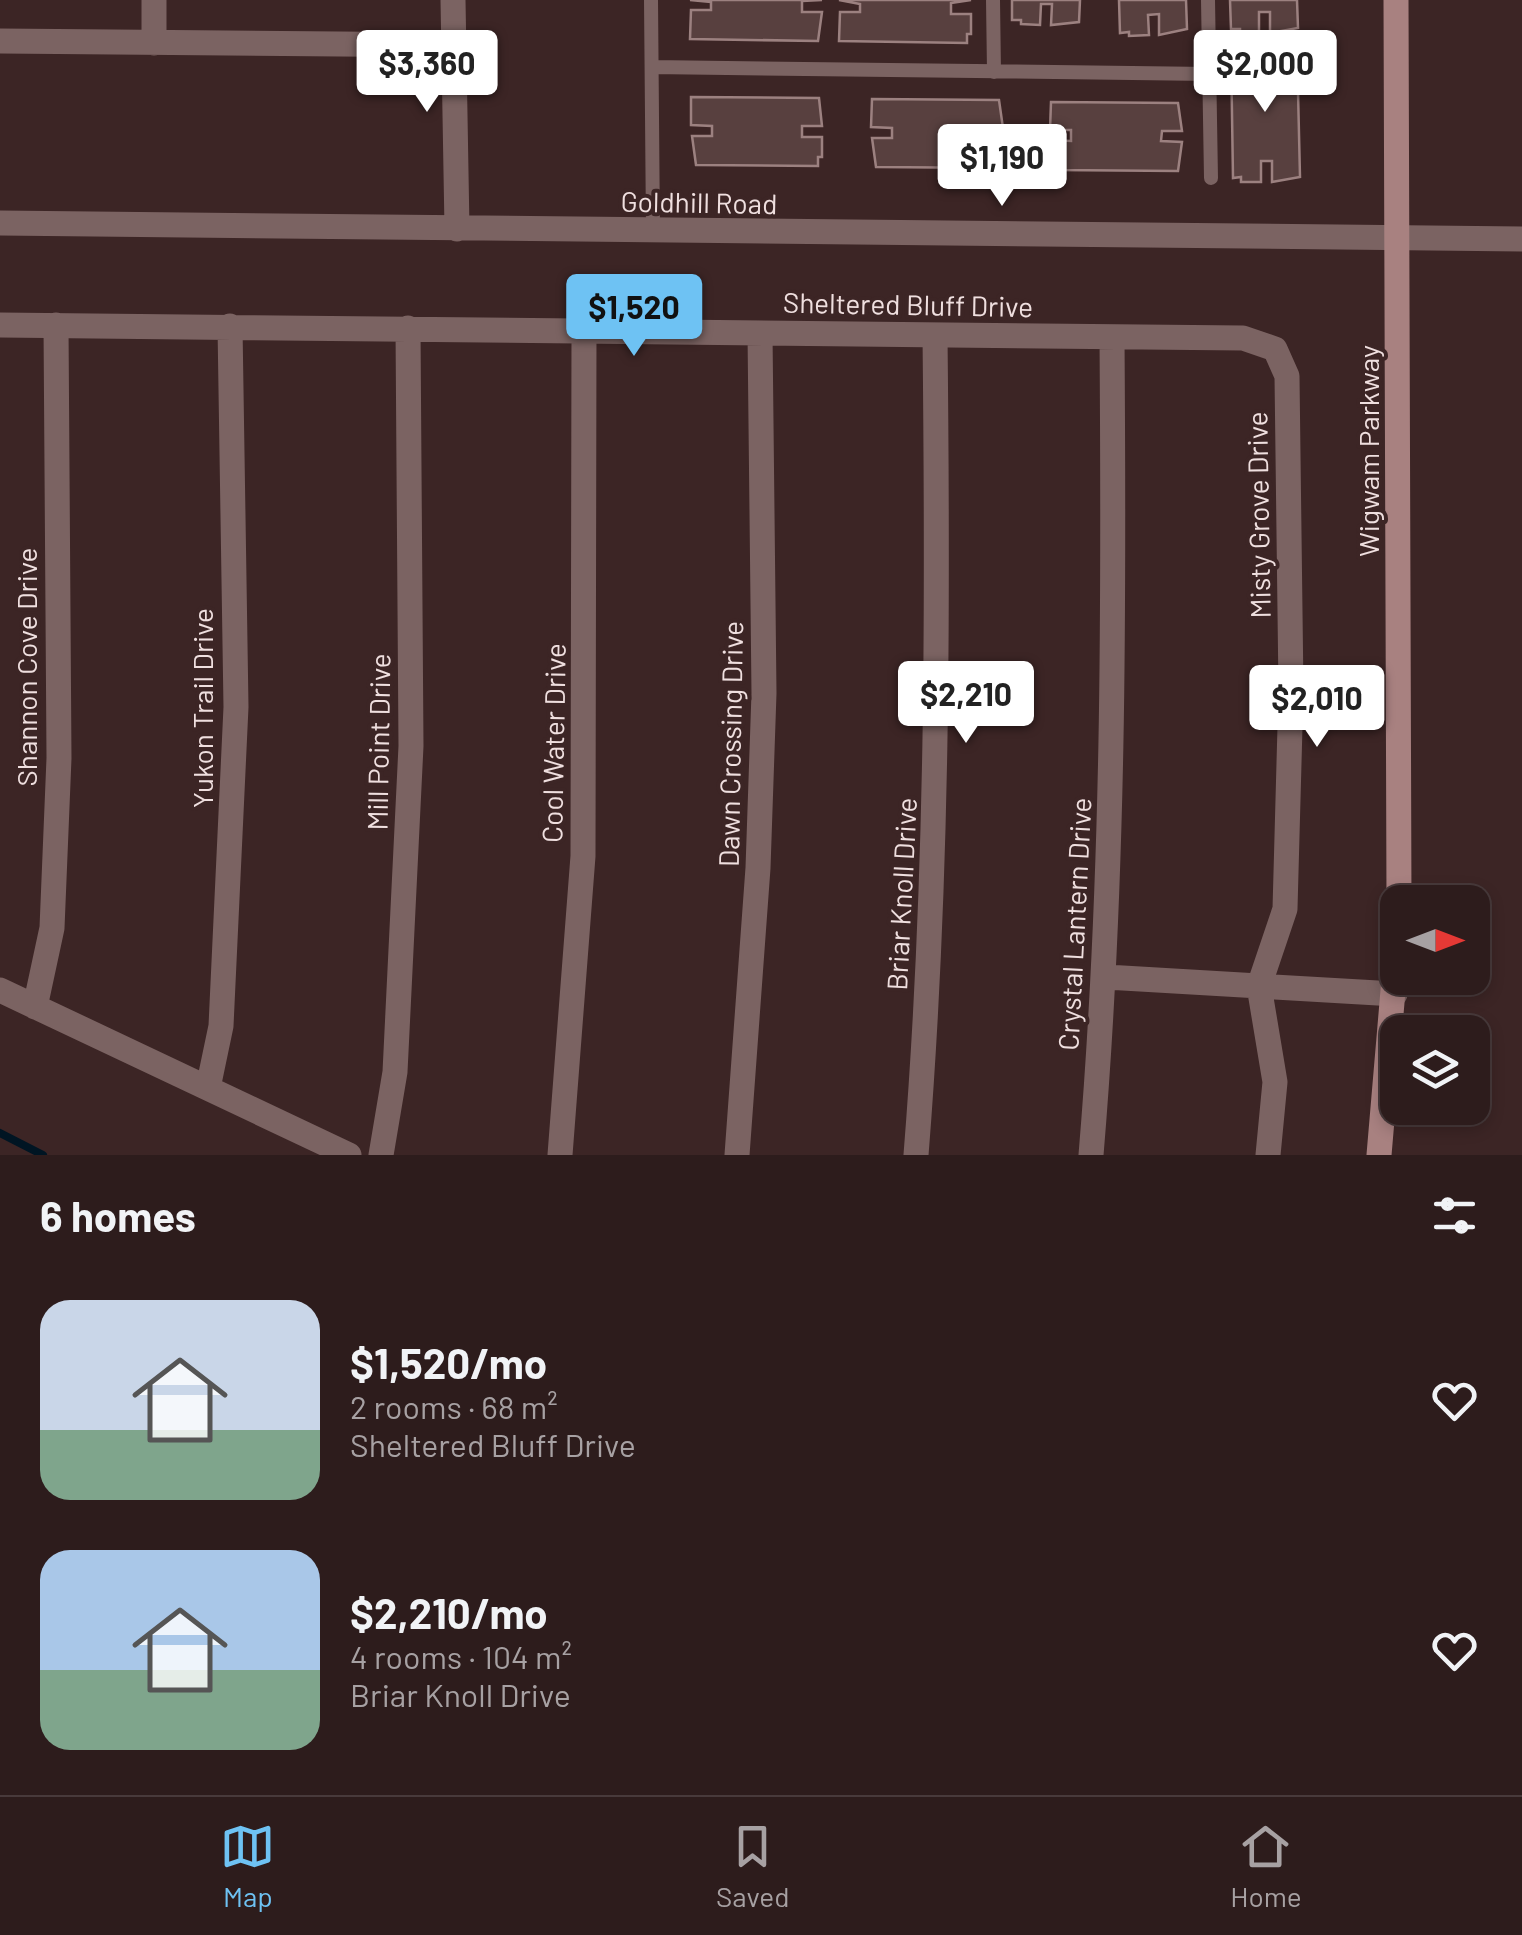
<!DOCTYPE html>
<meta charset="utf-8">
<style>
:root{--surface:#2d1c1c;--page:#392929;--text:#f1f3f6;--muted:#a7a1a3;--line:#483a3b;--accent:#6ec2f3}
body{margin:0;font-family:Barlow,sans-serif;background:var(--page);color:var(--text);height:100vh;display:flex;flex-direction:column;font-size:38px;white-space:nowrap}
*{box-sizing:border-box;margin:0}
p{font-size:32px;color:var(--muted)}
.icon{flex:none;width:55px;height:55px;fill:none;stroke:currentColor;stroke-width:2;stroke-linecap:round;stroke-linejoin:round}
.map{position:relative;height:1155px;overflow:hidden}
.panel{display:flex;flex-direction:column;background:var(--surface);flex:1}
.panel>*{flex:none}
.needle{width:65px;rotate:90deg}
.fabs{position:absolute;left:1380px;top:885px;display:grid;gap:20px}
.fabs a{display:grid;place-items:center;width:110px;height:110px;border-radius:20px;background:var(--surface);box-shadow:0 5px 15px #0003,0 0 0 2px var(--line);font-size:50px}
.price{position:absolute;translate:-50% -85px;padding:0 22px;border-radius:10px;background:#fff;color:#222;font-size:32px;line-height:65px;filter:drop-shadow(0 2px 5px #0008)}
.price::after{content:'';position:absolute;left:50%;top:60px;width:30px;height:22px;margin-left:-15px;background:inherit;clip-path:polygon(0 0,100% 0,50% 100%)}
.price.current{background:var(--accent);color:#111}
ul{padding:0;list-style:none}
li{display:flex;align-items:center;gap:30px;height:250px;padding:0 40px}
li span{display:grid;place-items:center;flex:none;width:280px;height:200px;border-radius:30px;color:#555}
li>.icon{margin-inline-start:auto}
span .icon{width:120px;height:120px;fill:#fffc;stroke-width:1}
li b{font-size:42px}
h2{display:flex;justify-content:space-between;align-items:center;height:120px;padding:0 40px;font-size:42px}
.tab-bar{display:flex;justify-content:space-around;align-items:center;height:140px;border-top:2px solid var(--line);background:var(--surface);font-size:28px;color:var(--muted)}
.tab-bar a{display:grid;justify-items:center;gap:5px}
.tab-bar .current{color:var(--accent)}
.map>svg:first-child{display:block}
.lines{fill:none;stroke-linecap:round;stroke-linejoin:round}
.stream{stroke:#001523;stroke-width:8}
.building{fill:#58403f;stroke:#9c8180;stroke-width:2.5}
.service{stroke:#7b6362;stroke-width:14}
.minor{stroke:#7b6362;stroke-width:25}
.secondary{stroke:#a88180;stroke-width:25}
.labels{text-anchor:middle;stroke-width:8;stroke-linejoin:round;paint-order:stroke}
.street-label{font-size:28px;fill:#efdfdf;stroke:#3c2525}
</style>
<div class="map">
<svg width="1522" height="1155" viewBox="0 0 1522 1155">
<rect width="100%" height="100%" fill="#3c2525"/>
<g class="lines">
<!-- stream -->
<path class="stream" d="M0,1133L43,1155"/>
</g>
<!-- building -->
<path class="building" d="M822,0L802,1V12H822L818,41L690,39L691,10H711V2L690,0Z
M839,0H971L951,3V14H971V34H967V43L839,41L840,12H860V4Z
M1012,0H1080L1079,22L1051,25L1052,4H1041L1040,25L1021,24V20H1012Z
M1119,0H1186L1187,29L1159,35V14L1148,15L1149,35L1129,36V32L1120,33Z
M1230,0H1297L1298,28L1270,33V12H1259V33H1240V29H1231Z
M1297,48L1300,177L1272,182V161H1261V182H1241V177L1233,178L1231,50L1259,49L1260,69H1269L1268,49Z
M691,97L819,98L822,126H802V137H822V157H818V166L696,165L692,136H712V126L691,125Z
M872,99L999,100L1003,128H982V139H1003V159H999V168L876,167L872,138H892V128L871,127Z
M1051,102L1178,103L1182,131H1162L1161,141L1182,142L1178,171L1055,170L1051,140L1071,141V130H1050Z"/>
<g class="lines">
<!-- service -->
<path class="service" d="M651,0L653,232
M993,0L994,72
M1208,0L1211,178
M652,67L1209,74"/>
<!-- minor -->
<path class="minor" d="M154,0V43
M453,0L457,229
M0,41L454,45
M0,223L1522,239
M0,325L1243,338L1275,349L1287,376L1291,690L1285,909L1259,986L1275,1082L1268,1155
M1106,977L1395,994
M0,990L349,1155
M35,1007L52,928L59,758L56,325
M208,1088L221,1026L236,707L230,326
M381,1155L395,1072L411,746L408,328
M560,1155L583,856L584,330
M737,1155L758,868L764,693L760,333
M916,1155C938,881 938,609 935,335
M1091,1155C1114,882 1114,610 1112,337"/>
<!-- secondary -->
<path class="secondary" d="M1396,0L1399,902
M1379,1155L1398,932"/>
</g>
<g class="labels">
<!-- street labels -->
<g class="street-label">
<text transform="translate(699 203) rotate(1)" y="10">Goldhill Road</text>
<text transform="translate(908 305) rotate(1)" y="10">Sheltered Bluff Drive</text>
<text transform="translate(1369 451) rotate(-90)" y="10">Wigwam Parkway</text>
<text transform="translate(1259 515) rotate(-91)" y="10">Misty Grove Drive</text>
<text transform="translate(27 667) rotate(-90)" y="10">Shannon Cove Drive</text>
<text transform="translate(203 708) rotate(-90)" y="10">Yukon Trail Drive</text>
<text transform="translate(379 742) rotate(-89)" y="10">Mill Point Drive</text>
<text transform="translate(554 743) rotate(-89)" y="10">Cool Water Drive</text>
<text transform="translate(731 744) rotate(-89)" y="10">Dawn Crossing Drive</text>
<text transform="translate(902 894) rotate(-87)" y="10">Briar Knoll Drive</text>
<text transform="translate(1075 924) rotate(-87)" y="10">Crystal Lantern Drive</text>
</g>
</g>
</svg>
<div class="fabs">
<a><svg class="needle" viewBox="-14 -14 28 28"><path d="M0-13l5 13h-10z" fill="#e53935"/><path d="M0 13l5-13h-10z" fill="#a7a1a3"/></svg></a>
<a><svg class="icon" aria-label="layers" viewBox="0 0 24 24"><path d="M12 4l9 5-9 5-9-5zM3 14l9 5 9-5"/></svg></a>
</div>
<b class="price" style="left:427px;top:115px">$3,360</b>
<b class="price" style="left:1265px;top:115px">$2,000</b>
<b class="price" style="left:1002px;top:209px">$1,190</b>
<b class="price current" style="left:634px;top:359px">$1,520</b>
<b class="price" style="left:966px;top:746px">$2,210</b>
<b class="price" style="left:1317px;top:750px">$2,010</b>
</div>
<section class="panel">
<h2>6 homes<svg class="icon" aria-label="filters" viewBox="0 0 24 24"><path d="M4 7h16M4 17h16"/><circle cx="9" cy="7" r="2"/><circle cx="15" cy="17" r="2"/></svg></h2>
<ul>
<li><span style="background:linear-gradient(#c9d6e8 65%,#7fa58c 0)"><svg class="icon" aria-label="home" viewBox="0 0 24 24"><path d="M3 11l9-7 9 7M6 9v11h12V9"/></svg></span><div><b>$1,520/mo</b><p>2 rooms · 68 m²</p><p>Sheltered Bluff Drive</p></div><svg class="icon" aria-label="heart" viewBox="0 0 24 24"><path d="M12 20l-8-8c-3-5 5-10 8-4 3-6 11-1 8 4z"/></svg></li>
<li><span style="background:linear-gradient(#a9c7e8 60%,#7fa58c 0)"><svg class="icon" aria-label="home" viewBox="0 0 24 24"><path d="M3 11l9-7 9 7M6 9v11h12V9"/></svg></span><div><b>$2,210/mo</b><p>4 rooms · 104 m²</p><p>Briar Knoll Drive</p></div><svg class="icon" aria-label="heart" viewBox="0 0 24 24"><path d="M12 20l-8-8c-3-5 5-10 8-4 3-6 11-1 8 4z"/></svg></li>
</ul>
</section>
<nav class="tab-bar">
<a class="current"><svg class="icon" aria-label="map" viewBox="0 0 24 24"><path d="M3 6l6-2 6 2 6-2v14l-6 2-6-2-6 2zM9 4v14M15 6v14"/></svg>Map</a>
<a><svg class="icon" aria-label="saved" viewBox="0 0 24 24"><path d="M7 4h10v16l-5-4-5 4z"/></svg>Saved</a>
<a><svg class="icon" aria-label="home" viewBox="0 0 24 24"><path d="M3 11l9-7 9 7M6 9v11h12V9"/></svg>Home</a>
</nav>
